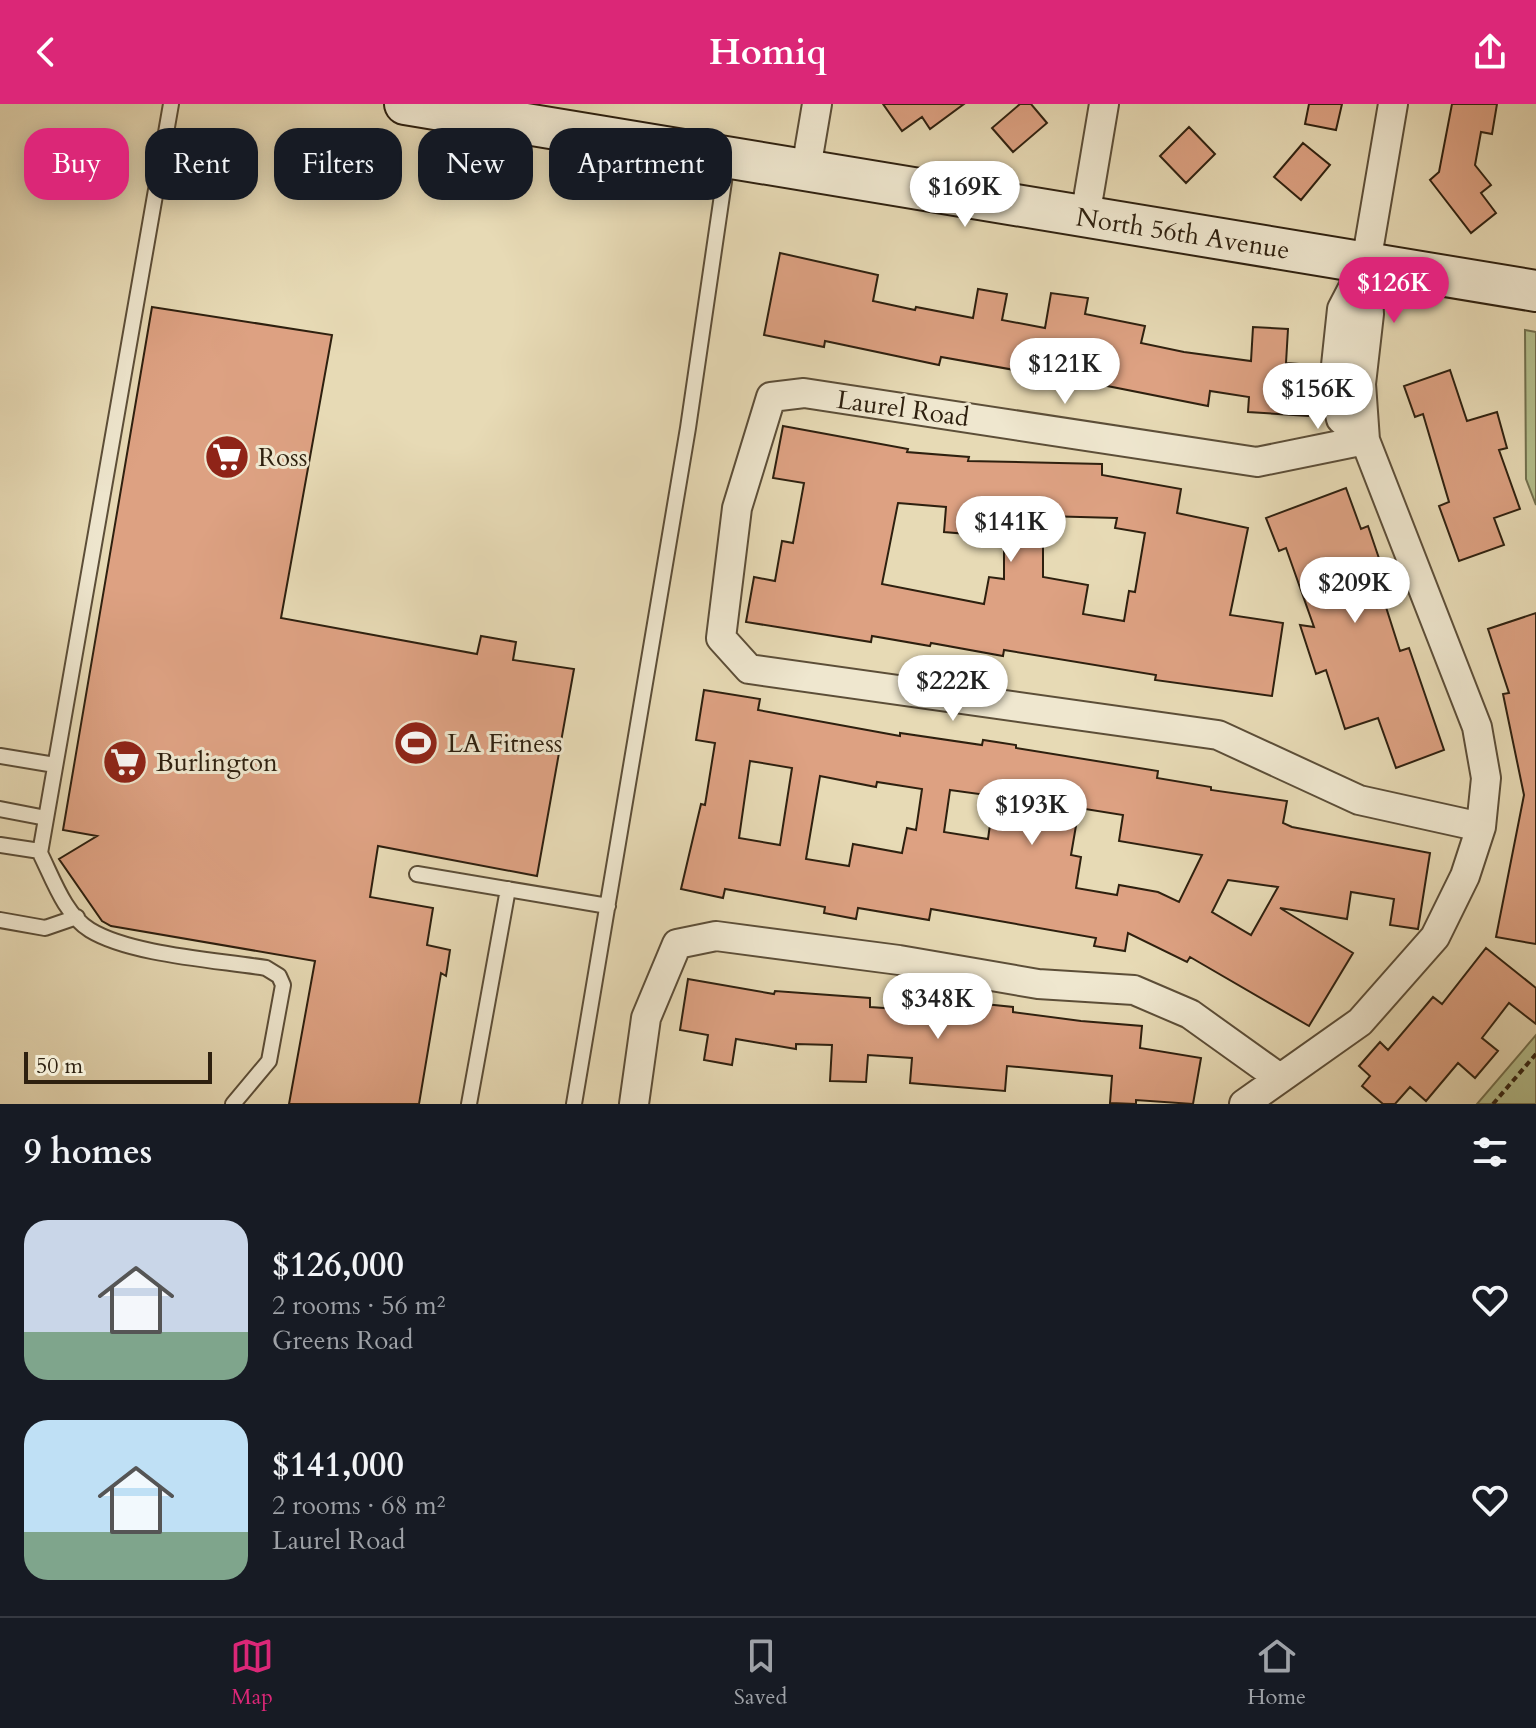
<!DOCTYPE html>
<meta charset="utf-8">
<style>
:root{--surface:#171b24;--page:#20242c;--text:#f1f3f6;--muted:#9ea1a6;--line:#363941;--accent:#db2777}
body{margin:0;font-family:Cardo,serif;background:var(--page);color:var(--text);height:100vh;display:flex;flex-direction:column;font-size:30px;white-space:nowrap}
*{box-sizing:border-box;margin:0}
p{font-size:26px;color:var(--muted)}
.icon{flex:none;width:44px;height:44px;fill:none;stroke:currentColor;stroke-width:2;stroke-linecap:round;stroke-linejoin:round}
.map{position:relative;height:1000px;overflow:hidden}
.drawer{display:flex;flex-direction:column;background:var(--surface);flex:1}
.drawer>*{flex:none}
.hud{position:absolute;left:24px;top:24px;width:800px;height:72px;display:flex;gap:16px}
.scale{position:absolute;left:24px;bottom:20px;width:188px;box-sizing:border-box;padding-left:8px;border:4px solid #2e200f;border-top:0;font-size:22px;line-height:28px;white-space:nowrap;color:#2e200f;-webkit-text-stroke:6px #efe7cf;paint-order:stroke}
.price{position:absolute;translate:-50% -68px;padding:0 18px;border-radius:28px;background:#fff;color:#222;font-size:26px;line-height:52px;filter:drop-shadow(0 2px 4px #0008)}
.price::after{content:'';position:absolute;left:50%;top:48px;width:24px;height:18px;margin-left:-12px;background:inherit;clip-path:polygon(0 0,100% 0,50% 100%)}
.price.on{background:var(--accent);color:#fff}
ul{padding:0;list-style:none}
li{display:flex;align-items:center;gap:24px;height:200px;padding:0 24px}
li span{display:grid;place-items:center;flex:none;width:224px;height:160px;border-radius:24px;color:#555}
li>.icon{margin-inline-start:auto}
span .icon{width:96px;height:96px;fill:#fffc;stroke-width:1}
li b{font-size:34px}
h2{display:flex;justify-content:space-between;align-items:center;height:96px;padding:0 24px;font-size:34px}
.chip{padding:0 28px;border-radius:24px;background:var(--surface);box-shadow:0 4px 20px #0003;font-size:28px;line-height:72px}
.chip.on{background:var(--accent);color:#fff}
header{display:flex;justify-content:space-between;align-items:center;height:104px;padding:0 24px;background:var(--accent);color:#fff;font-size:36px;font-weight:800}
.menu{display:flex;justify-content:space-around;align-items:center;height:112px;border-top:2px solid var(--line);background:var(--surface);font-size:22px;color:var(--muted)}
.menu a{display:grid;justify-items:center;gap:4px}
.menu .on{color:var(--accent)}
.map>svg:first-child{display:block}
.green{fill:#b4c08e;stroke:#71704e;stroke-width:2}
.building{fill:#dda182;stroke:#2e200f;stroke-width:2;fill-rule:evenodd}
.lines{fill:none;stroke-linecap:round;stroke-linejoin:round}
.lane-casing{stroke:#5c4e38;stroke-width:18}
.street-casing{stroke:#5c4e38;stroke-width:32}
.secondary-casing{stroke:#2e200f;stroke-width:44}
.path{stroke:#2e200f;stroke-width:4;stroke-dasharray:6 4;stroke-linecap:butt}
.lane{stroke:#efe7cf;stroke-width:14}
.street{stroke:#efe7cf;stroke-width:28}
.secondary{stroke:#efe7cf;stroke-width:40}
.labels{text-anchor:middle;stroke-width:6;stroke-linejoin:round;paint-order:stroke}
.street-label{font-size:26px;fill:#2e200f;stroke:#efe7cf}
.poi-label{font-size:26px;fill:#2e200f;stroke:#efe7cf;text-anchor:start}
</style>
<header><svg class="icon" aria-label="back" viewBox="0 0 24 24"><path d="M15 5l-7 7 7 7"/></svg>Homiq<svg class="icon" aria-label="share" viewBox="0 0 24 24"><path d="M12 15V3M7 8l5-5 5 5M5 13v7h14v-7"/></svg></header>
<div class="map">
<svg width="1536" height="1000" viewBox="0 0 1536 1000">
<rect width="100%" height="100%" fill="#e7dab5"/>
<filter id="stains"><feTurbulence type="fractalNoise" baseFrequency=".0025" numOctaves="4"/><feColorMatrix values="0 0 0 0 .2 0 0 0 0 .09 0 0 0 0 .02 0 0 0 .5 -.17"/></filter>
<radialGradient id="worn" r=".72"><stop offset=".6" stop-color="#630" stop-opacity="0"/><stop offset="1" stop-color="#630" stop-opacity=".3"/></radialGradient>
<!-- green -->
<path class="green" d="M1525,226L1536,228V401L1526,375Z
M1536,931V1000H1477Z"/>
<!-- building -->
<path class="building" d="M883,0H964L930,25L922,13L902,27Z
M1020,0H1031L1047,19L1013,48L992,24Z
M1309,0H1342L1336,26L1305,20Z
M1452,0H1497L1492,30L1481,28L1475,61L1491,81L1481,89L1496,109L1471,129L1430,76L1439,68Z
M1189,23L1215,50L1186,79L1160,52Z
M1303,39L1330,61L1301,96L1274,73Z
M780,149L878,171L873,197L915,206L916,203L973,214L978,185L1007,190L1002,216L1045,224L1051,189L1088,194L1085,210L1145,222L1141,239L1184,248L1251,257L1253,223L1288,225L1286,259L1311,261L1308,312L1248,308L1249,293L1210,287L1208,302L1092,279L1091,283L1037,274V270L941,253L939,261L825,237L824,243L764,231Z
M152,203L332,231L281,514L477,550L481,532L516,538L513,556L574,565L537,772L378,742L370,793L433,804L427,841L450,846L446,872L441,869L419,1000H289L315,857L111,822L102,817L59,755L97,732L63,726Z
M1450,266L1467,317L1497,308L1507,344L1499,346L1520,405L1494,414L1504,441L1459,457L1439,402L1449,398L1423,310L1415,313L1404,282Z
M783,322L908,345L907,348L969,353L968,357L1102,360V371L1181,385L1177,409L1248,424L1230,511L1283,519L1272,592L1155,576L1156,571L1004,546L1003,552L931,539L930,542L872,532L871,538L746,518L754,473L775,477L782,437L793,439L804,379L773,374ZM898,399L946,403L944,428L1004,433V475L989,473L984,500L882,480ZM1043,412L1117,414L1115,424L1145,429L1135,488L1129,487L1124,517L1083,510L1088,481L1043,473Z
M1346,384L1361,425L1368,422L1386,475L1378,478L1400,547L1409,544L1444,646L1396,664L1378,614L1345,625L1326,566L1316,570L1300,521L1314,523L1286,444L1279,447L1266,414Z
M1536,509V840L1496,833L1524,691L1503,590L1509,589L1488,525Z
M704,586L760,595L758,606L900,632V629L982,641L983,636L1016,641V644L1158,667L1157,674L1211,683V686L1287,697L1283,719L1292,723L1430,749L1418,825L1390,821L1394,795L1351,788L1347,815L1280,804L1353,849L1309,922L1190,853L1187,858L1128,829L1125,847L1094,842L1096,834L931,805L929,816L858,804L856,815L824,809L825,803L725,785L723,794L681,785L701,700L705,701L715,639L696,636ZM750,657L792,664L780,741L739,734ZM820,672L876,683L877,678L922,685L916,726L907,724L902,749L853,740L849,762L806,755ZM950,686L994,692L988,735L944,728ZM1079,704L1123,711L1119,737L1202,751L1179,798L1158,788L1119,781L1117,791L1076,784L1081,753L1071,751ZM1228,776L1278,783L1251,831L1212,808Z
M1486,844L1536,884V920L1509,899L1482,934L1498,947L1475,974L1458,959L1426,997L1410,983L1395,1000H1383L1362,982L1370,972L1359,962L1380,938L1388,946L1433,893L1442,900Z
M688,875L774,890L775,887L870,894V903L955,909L956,897L1013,903V908L1081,917L1142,922L1140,944L1201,954L1193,1000L1136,996V1000L1110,999L1112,972L1007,962L1005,987L910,979L912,954L868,951L866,978L830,977L832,941L796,940V945L736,935L732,961L704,956L708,931L680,926Z"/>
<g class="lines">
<!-- lane casing -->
<g class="lane-casing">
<path id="lane" d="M171,0L40,749C53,775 65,811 90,826C131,851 217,856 266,864L279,872L283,881L269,957L233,1000
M0,652L55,661
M0,705L46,714
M0,741L40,747
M417,770L608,802
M0,816L45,824L77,813
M469,1000L508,785
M574,1000L688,324L727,57"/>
</g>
<!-- street casing -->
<g class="street-casing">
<path id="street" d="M806,65L817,0
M1085,113L1104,0
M1365,336L1257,358L804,289L771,293L737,404L721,534L749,565L1218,631L1359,696L1481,723
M1365,336L1341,315L1334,280L1342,205L1366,159
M634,1000L646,914L677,840L716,832L899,856L1038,880L1134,886L1190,910L1278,973
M1244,1000L1360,918L1435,833L1465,772L1481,723L1486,674L1477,623L1365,336L1361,280L1369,210L1366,159L1393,0"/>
</g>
<!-- secondary casing -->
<g class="secondary-casing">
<path id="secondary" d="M405,0L1536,187"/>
</g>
<!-- path -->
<path class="path" d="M1493,1000L1536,950"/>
<!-- lane -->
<use href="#lane" class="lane"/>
<!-- street -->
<use href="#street" class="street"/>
<!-- secondary -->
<use href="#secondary" class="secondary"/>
</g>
<!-- icons -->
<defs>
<g id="supermarket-disc" transform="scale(2.3)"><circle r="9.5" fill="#8f2418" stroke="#efe7cf"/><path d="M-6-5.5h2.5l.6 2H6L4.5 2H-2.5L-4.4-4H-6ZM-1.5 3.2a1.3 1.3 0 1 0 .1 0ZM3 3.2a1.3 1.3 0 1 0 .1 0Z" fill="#fff"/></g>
<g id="stadium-disc" transform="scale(2.3)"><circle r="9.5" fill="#8f2418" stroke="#efe7cf"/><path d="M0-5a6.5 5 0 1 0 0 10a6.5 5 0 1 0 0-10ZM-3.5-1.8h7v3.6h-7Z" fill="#fff"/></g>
</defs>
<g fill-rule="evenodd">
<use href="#supermarket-disc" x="227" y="353"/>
<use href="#stadium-disc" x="416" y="639"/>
<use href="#supermarket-disc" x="125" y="658"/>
</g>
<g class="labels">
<!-- street labels -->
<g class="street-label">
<text transform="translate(1183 129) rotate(9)" y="9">North 56th Avenue</text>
<text transform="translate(903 304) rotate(8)" y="9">Laurel Road</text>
</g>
<!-- poi labels -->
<g class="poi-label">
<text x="258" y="362">Ross</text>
<text x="447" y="648">LA Fitness</text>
<text x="156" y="667">Burlington</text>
</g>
</g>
<rect width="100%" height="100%" filter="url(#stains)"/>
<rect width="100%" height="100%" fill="url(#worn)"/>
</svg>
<div class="scale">50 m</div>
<b class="price" style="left:965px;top:125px">$169K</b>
<b class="price on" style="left:1394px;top:221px">$126K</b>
<b class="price" style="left:1065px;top:302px">$121K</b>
<b class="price" style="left:1318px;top:327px">$156K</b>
<b class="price" style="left:1011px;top:460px">$141K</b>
<b class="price" style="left:1355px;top:521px">$209K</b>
<b class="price" style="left:953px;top:619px">$222K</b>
<b class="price" style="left:1032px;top:743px">$193K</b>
<b class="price" style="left:938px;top:937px">$348K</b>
<div class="hud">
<a class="chip on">Buy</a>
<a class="chip">Rent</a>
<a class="chip">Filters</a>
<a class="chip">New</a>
<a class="chip">Apartment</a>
</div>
</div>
<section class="drawer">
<h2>9 homes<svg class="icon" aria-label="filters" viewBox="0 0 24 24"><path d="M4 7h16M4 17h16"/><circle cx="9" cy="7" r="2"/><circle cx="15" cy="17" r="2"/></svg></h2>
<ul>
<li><span style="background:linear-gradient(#c9d6e8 70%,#7fa58c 0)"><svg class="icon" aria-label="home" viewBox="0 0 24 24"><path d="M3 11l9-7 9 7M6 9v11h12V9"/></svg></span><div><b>$126,000</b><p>2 rooms · 56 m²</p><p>Greens Road</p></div><svg class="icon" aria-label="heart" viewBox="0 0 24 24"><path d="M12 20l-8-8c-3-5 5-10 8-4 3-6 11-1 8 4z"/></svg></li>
<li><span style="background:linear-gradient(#bfe0f5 70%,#7fa58c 0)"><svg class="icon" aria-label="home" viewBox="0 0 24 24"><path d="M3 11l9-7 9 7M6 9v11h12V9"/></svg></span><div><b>$141,000</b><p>2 rooms · 68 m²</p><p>Laurel Road</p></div><svg class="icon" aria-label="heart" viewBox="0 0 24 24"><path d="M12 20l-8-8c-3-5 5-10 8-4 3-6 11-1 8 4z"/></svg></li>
</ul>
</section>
<nav class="menu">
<a class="on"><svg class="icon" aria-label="map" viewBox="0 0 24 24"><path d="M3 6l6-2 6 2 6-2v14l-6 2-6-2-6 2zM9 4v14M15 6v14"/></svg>Map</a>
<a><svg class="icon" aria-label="saved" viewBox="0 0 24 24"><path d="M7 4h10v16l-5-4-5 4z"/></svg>Saved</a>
<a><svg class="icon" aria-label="home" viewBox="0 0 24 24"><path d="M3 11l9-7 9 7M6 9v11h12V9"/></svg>Home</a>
</nav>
